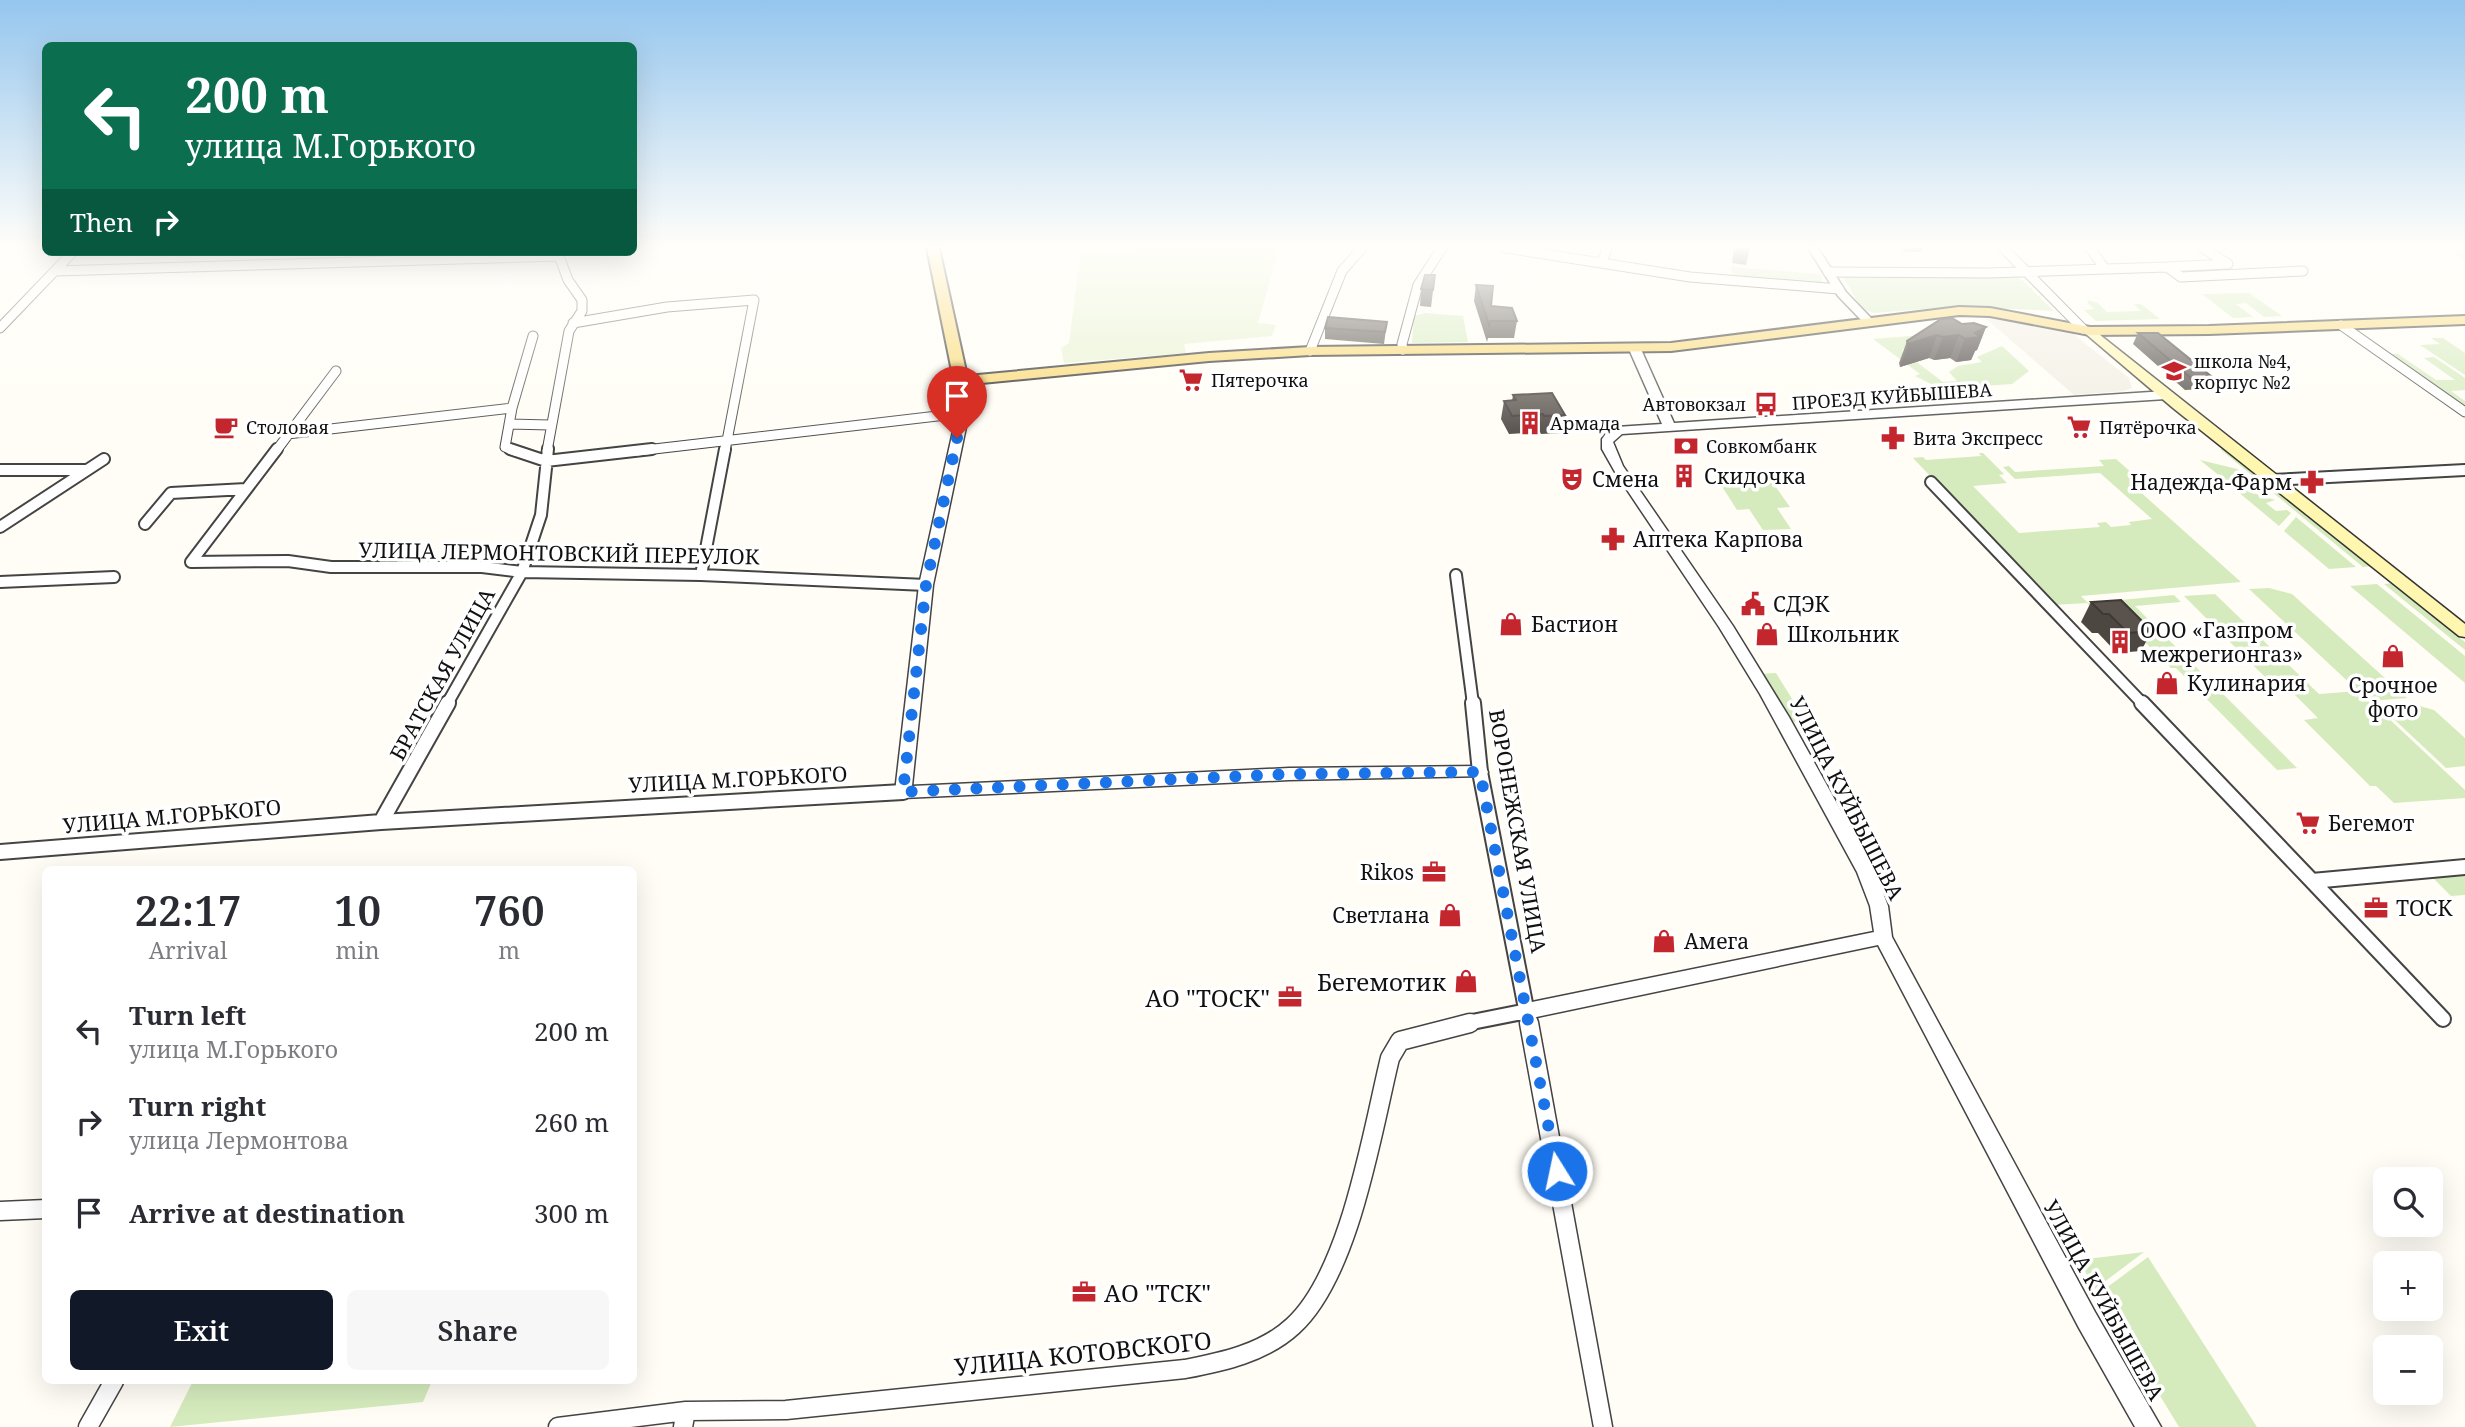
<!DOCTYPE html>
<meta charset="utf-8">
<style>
body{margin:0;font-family:"Noto Serif",serif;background:#f7f7f7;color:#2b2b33;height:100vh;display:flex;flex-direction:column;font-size:26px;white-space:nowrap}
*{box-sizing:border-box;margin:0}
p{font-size:23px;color:#7c7c81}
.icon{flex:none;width:38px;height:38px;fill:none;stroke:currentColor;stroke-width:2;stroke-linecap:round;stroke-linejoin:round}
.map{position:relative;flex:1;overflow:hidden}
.sheet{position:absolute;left:42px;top:866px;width:595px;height:518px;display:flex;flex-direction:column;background:#fff;border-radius:10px;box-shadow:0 7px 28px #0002}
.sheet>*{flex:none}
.guide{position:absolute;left:42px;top:42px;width:595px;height:214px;border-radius:10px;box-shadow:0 7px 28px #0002;background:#0b6e4f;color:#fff;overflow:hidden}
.buttons{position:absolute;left:2373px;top:1167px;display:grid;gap:14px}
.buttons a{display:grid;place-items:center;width:70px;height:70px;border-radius:10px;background:#fff;box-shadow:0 7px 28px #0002;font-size:35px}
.pin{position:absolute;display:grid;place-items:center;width:60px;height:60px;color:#fff;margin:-72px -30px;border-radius:50% 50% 50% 0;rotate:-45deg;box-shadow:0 0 7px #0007}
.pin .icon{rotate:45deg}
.me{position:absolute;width:77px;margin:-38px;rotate:350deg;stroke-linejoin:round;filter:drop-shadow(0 0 5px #0008)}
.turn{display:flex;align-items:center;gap:24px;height:147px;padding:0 28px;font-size:32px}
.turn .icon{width:91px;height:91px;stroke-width:2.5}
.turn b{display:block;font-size:49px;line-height:60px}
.then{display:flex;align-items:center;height:66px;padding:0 28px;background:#0003;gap:14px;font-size:26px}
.eta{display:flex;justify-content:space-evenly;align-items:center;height:119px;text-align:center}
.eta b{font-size:42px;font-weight:600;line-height:49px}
.primary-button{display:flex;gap:14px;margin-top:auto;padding:14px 28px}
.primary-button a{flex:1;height:80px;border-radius:10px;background:#111827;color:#fff;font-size:28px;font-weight:600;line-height:80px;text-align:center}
.primary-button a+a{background:#f7f7f7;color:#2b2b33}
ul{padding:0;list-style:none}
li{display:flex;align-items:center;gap:21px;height:91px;padding:0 28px}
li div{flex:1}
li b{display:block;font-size:26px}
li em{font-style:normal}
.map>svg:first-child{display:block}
.green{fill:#d5ebbd}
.pitch{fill:#e6f2cf}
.plaza{fill:#f1ede2}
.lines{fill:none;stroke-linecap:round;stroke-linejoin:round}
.river{fill:#b9e0f7;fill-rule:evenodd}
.minor-far3-casing{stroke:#444;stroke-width:11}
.minor-far2-casing{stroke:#444;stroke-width:14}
.minor-far1-casing{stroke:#444;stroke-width:18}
.minor-casing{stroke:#444;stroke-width:21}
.tertiary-casing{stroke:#444;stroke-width:3}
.secondary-casing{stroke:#333;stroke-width:3}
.primary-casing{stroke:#222;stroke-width:4}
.minor-far3{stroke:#fff;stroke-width:9}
.minor-far2{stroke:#fff;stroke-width:10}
.minor-far1{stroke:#fff;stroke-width:14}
.minor{stroke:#fff;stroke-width:18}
.tertiary{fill:#fff;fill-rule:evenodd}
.secondary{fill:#fff6b0;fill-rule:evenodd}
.primary{fill:#f9d66b;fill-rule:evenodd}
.wall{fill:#4d4742}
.shaded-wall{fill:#3f3936}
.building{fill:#5a524d;stroke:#3f3936;stroke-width:2}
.route{stroke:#1a73e8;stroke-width:12;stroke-dasharray:0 21.6}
.labels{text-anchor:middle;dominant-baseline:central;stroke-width:7;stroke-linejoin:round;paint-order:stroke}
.far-poi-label{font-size:18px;fill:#111;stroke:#fff;text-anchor:start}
.far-street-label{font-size:18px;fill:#111;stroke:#fff}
.poi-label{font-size:21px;fill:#111;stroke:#fff;text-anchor:start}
.street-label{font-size:21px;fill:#111;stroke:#fff}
.near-poi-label{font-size:24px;fill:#111;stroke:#fff;text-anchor:end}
.near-street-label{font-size:24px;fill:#111;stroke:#fff}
</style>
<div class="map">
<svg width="2465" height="1427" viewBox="0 0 2465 1427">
<rect width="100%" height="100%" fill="#fffdf5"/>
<path class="green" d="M1731,267L1820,274L1823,284L1733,277Z
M1852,274L2019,277L2054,311L1963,306L1874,313L1862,309L1842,275Z
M2249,293L2282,316L2264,317L2246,303L2236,304L2253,317L2233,318L2202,294Z
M2088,300L2098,303L2107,312L2141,311L2134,304H2141L2160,319L2096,321L2084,310L2094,309L2087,302Z
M1425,313L1463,316L1468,342L1412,343L1414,316Z
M1935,334L1910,341L1902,351L1943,382L1957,381L1949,372L1958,366L1982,362L1977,357L2002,346L2029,371L2012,384L1941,389L1915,376L1920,374L1873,339Z
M2431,338H2443L2465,353V375L2420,345L2440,344Z
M2386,354H2398L2436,380H2455L2424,358L2434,357L2465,378V390L2451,391L2465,401V410Z
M2220,449H2228L2372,566L2363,567Z
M1979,453H1983L2004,474L1999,475L2007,483L1973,486L2019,533L2100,527L2097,523L2106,522L2111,527L2131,525L2129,522L2152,519L2100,473L2015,479L2003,467L2009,466L2015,472L2104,466L2099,460L2116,459L2149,488L2137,489L2241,582L2081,596L2088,603L2174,595L2181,602L2135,606L2297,768L2277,770L2176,668H2171L2120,617L2102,618L2087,603L2053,605L1913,458L1923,457L1926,460L1981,456Z
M2200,460L2237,469L2271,497L2227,482Z
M1763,469L1790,507L1777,508L1791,529L1763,530L1749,509L1737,510L1712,471Z
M2231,486L2275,500L2266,503L2276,511L2287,510L2291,513L2279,526Z
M2296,517L2356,567L2329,569L2284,531Z
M2393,583L2465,642V650L2384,584Z
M2377,584L2465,656V683L2350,586Z
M2269,588L2292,594L2407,698L2370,701L2465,790V798L2394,803L2376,786H2370L2304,720L2318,718L2286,686L2275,687L2184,596L2215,594L2319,694L2358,691L2249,589Z
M1776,673L1809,726C1781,724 1771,696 1758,674Z
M2416,705L2434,710L2465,738V766L2446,768L2381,707Z
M2465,872V895L2451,896L2430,875Z
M2144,1252L2095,1289L2079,1260Z
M2148,1257L2257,1427H2179L2098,1294Z
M193,1381H432L423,1402L170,1427Z"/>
<path class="pitch" d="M1135,248H1279L1258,323L1276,325L1272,336L1184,344L1186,353L1064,363L1061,348L1069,343L1081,251L1132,253Z"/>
<path class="plaza" d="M1982,315L2072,333L2129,378L2132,388L2124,391L2074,395Z"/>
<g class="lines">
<path class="river" d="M2443,248H2465V259Z"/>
<g class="minor-far3-casing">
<path id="minor-far3" d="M1506,248L1690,277L1839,289
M2003,248L2083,329
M2090,248L2105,269
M2203,248L2228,264
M1602,263L1607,248
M2167,267L2228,264
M55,271L559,256L568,280L582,300V311L569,331L547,451
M1828,272L1989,273L2167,267L2181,277L2303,271
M573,323L667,307L754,300L725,451
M2341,325L2465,412
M0,328L73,252
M1403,350L1402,344L1418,285L1442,248
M1310,351L1342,271L1362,248
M509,424L550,425
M287,434L512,408
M276,451L336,371
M515,451L505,447L512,408L533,336
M637,451L963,413"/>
</g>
<g class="minor-far2-casing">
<path id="minor-far2" d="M510,449L546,461L652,449
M0,470H87
M2272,480L2465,470
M1931,482L2143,704
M145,524L171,493L246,489
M0,527L104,459
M191,562L288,561L331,567H482L522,572L701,575L926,585
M191,562L277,449
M701,575L725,449
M1456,575L1473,704
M0,582L114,577
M447,704L522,572L541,515L548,449"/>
</g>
<g class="minor-far1-casing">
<path id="minor-far1" d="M1473,703L1480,772L1529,1024
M2142,703L2312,881
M381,822L448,703
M0,852L381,822L903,792
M2443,1019L2312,881L2465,867
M1462,1024L1527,1011"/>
</g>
<g class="minor-casing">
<path id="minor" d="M1529,1023L1603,1427
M0,1211L46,1209
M88,1427L114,1381
M558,1427L686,1411L786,1410L1185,1369C1222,1362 1264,1353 1293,1326C1350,1274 1372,1132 1390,1058L1400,1041L1470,1023
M683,1427L686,1411"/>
</g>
<g class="tertiary-casing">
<path id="tertiary" d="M1808,248H1818L1846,292L1871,318V322H1863L1838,296Z
M1630,345L1640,347L1674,423L2166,391L2172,395L2166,399L1622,434L1613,442L1623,466L1733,626L1789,717L1875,872L1888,906L1892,937L2095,1312L2161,1427H2135L2079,1328L1878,945L1527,1019L1520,1017L1517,1011L1520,1005L1527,1003L1874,932L1870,906L1857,872L1760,694L1719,627L1615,472L1602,449V439L1607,432L1616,427L1662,424L1628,347Z
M961,378L967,381L969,413L933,585L912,786L1289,768L1480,766L1486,768L1488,772L1486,776L1289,780L903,798L897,796L895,792L919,585L957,413L955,381Z"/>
</g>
<g class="secondary-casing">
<path id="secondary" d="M2090,327L2465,624V637L2459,636L2173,408L2086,334L2084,331Z"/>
</g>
<g class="primary-casing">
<path id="primary" d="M927,248H939L967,376L1209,353L1310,347L1671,343L1959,307L1990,308L2090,327L2209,326L2465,316V324L2209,334L2090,335L1990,316L1959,315L1671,351L1310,355L1209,361L961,385L954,381Z"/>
</g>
<use href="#minor-far3" class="minor-far3"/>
<use href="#minor-far2" class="minor-far2"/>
<use href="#minor-far1" class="minor-far1"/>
<use href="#minor" class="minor"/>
<use href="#tertiary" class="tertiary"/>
<use href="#secondary" class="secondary"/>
<use href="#primary" class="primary"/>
</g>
<path class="wall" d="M1734,248H1750L1746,265L1732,263Z
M1901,248H1922L1921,252H1905Z
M1435,275L1431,307L1420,306L1421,289Z
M1476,285L1491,306L1517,321L1514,338H1488L1487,342L1474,301Z
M1387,322L1384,344L1325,339V328Z
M1962,324L1986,327L1977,350L1975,351L1971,360L1956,362L1950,358L1934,360L1929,358L1900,367L1899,363L1907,341Z
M2138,333L2212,377L2206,389L2185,390L2133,344Z
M1513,395L1565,415L1562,433L1541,434L1540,432L1509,434L1501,419L1504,401H1512Z
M2091,602L2152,631L2141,651L2117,653L2098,633H2092L2081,622Z"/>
<path class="shaded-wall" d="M1986,327L1977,350L1975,351L1971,360L1956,362L1965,339Z
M1937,335L1929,358L1900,367L1908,344Z
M1959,335L1950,358L1934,360L1943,337Z"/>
<path class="building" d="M1425,275H1435L1433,290L1421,289Z
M1476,285L1493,286L1491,306L1512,308L1517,321H1490L1489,325Z
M1328,317L1387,322L1385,332L1325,328Z
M1952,318L1962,324L1974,323L1986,327L1975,333L1980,337L1965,339L1959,335L1943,337L1937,335L1908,344L1907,341L1941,319Z
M2138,333H2158L2212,377L2191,378Z
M1552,393L1565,415L1544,416L1543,414L1512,416L1504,401L1516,400L1513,395Z
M2121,600L2152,631L2128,633L2109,614H2103L2091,602Z"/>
<linearGradient id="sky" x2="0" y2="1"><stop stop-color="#95c6ee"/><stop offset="0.55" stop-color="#fffefa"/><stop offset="1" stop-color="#fffefa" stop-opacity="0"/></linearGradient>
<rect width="2465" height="448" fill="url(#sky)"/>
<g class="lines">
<path class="route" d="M957,438L926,585L903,792L1289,774L1480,772L1557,1171"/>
</g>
<defs>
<g id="school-bare" transform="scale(1.89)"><path d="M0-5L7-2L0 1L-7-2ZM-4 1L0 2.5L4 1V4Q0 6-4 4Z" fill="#c4262e" stroke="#fff" stroke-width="2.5" paint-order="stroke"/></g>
<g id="supermarket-bare" transform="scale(1.89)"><path d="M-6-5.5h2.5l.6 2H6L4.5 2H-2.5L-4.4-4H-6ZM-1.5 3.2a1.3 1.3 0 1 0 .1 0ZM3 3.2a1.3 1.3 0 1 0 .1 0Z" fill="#c4262e" stroke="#fff" stroke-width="2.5" paint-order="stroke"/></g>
<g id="bus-bare" transform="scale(1.89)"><path d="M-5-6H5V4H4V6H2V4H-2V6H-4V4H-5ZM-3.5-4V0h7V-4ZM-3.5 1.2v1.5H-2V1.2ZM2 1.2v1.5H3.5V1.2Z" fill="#c4262e" stroke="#fff" stroke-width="2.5" paint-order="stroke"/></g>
<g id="building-bare" transform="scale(1.89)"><path d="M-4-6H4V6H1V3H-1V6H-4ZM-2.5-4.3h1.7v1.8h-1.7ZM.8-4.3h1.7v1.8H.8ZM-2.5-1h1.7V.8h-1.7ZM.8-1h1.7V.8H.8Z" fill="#c4262e" stroke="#fff" stroke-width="2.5" paint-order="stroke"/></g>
<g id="cafe-bare" transform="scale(1.89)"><path d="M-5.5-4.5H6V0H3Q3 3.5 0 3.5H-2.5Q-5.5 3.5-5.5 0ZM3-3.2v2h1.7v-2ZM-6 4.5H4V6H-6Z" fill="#c4262e" stroke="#fff" stroke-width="2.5" paint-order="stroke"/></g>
<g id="pharmacy-bare" transform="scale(1.89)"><path d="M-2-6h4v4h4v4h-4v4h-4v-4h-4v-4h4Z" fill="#c4262e" stroke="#fff" stroke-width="2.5" paint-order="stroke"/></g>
<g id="bank-bare" transform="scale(1.89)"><path d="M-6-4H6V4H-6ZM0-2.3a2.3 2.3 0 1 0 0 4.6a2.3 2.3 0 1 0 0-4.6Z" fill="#c4262e" stroke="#fff" stroke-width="2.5" paint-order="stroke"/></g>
<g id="theatre-bare" transform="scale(1.89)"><path d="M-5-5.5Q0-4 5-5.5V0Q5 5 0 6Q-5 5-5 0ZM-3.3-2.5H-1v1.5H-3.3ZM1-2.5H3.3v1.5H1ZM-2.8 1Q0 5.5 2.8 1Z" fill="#c4262e" stroke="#fff" stroke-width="2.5" paint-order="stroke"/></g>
<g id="civic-bare" transform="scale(1.89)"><path d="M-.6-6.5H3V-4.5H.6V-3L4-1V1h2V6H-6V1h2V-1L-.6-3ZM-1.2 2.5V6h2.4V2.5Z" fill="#c4262e" stroke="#fff" stroke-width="2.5" paint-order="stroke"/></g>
<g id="shop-bare" transform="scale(1.89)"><path d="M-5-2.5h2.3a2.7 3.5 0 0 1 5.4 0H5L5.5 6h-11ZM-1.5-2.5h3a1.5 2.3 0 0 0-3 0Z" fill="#c4262e" stroke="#fff" stroke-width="2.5" paint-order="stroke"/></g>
<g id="office-bare" transform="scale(1.89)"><path d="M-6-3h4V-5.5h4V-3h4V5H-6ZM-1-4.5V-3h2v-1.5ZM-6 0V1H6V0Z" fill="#c4262e" stroke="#fff" stroke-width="2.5" paint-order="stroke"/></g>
</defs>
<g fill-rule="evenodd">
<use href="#school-bare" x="2174" y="371"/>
<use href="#supermarket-bare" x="1191" y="380"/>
<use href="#bus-bare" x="1766" y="404"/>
<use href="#building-bare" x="1530" y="423"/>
<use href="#cafe-bare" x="226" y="427"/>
<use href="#supermarket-bare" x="2079" y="427"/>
<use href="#pharmacy-bare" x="1893" y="438"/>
<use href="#bank-bare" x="1686" y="446"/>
<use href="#building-bare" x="1684" y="476"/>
<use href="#theatre-bare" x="1572" y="479"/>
<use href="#pharmacy-bare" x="2312" y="482"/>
<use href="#pharmacy-bare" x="1613" y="539"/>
<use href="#civic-bare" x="1753" y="604"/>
<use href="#shop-bare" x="1511" y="624"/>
<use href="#shop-bare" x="1767" y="634"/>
<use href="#building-bare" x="2120" y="642"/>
<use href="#shop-bare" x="2393" y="656"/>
<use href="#shop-bare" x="2167" y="683"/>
<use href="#supermarket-bare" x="2308" y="823"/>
<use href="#office-bare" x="1434" y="872"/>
<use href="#office-bare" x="2376" y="908"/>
<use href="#shop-bare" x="1450" y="915"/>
<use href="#shop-bare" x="1664" y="941"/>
<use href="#shop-bare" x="1466" y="981"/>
<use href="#office-bare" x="1290" y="997"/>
<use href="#office-bare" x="1084" y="1292"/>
</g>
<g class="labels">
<g class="far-poi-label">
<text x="2194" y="361">школа №4,<tspan x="2194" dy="21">корпус №2</tspan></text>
<text x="1211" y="380">Пятерочка</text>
<text x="1746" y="404" text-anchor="end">Автовокзал</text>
<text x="1550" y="423">Армада</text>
<text x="246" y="427">Столовая</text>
<text x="2099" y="427">Пятёрочка</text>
<text x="1913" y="438">Вита Экспресс</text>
<text x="1706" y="446">Совкомбанк</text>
</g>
<g class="far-street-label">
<text transform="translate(1892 396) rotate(-4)">ПРОЕЗД КУЙБЫШЕВА</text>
</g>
<g class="poi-label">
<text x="1704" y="476">Скидочка</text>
<text x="1592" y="479">Смена</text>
<text x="2292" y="482" text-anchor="end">Надежда-Фарм</text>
<text x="1633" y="539">Аптека Карпова</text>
<text x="1773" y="604">СДЭК</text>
<text x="1531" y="624">Бастион</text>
<text x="2140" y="630">ООО «Газпром<tspan x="2140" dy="24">межрегионгаз»</tspan></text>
<text x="1787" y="634">Школьник</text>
<text x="2187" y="683">Кулинария</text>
<text x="2393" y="685" text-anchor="middle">Срочное<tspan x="2393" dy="24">фото</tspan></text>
<text x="2328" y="823">Бегемот</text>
<text x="1414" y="872" text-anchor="end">Rikos</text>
<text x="2396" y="908">ТОСК</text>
<text x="1430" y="915" text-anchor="end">Светлана</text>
<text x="1684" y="941">Амега</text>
</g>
<g class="street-label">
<text transform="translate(559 553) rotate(1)">УЛИЦА ЛЕРМОНТОВСКИЙ ПЕРЕУЛОК</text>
<text transform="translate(442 674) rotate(-61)">БРАТСКАЯ УЛИЦА</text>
<text transform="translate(738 779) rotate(-3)">УЛИЦА М.ГОРЬКОГО</text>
<text transform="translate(1847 798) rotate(63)">УЛИЦА КУЙБЫШЕВА</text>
<text transform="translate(172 816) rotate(-5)">УЛИЦА М.ГОРЬКОГО</text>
<text transform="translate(1518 831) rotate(80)">ВОРОНЕЖСКАЯ УЛИЦА</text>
<text transform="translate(2104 1300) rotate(61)">УЛИЦА КУЙБЫШЕВА</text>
</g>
<g class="near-poi-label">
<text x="1446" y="981">Бегемотик</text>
<text x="1270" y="997">АО "ТОСК"</text>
<text x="1104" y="1292" text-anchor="start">АО "ТСК"</text>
</g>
<g class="near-street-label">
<text transform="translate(1083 1353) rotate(-6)">УЛИЦА КОТОВСКОГО</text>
</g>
</g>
</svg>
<div class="buttons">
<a><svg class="icon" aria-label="search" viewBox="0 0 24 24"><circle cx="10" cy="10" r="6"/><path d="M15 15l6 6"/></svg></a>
<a>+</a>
<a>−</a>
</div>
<div class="pin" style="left:957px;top:438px;background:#d93025"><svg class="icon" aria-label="arrive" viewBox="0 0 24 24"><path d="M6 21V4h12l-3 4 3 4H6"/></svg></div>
<svg class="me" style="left:1557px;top:1171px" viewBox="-20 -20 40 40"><circle r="17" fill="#1a73e8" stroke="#fff" stroke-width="3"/><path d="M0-11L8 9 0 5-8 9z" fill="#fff"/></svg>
<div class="guide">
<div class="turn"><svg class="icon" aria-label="left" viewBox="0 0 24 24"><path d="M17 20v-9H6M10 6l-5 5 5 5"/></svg><div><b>200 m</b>улица М.Горького</div></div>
<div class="then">Then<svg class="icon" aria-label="right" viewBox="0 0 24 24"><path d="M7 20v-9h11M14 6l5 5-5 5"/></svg></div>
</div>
<section class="sheet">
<div class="eta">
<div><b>22:17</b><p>Arrival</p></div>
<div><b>10</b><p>min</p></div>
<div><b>760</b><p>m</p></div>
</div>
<ul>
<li><svg class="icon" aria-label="left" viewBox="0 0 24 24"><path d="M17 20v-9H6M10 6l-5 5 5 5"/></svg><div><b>Turn left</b><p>улица М.Горького</p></div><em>200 m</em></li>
<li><svg class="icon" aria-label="right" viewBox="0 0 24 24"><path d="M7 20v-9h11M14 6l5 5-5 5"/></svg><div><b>Turn right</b><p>улица Лермонтова</p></div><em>260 m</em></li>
<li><svg class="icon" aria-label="arrive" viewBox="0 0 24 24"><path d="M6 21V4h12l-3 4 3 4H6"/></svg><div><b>Arrive at destination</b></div><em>300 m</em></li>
</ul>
<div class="primary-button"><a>Exit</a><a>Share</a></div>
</section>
</div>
